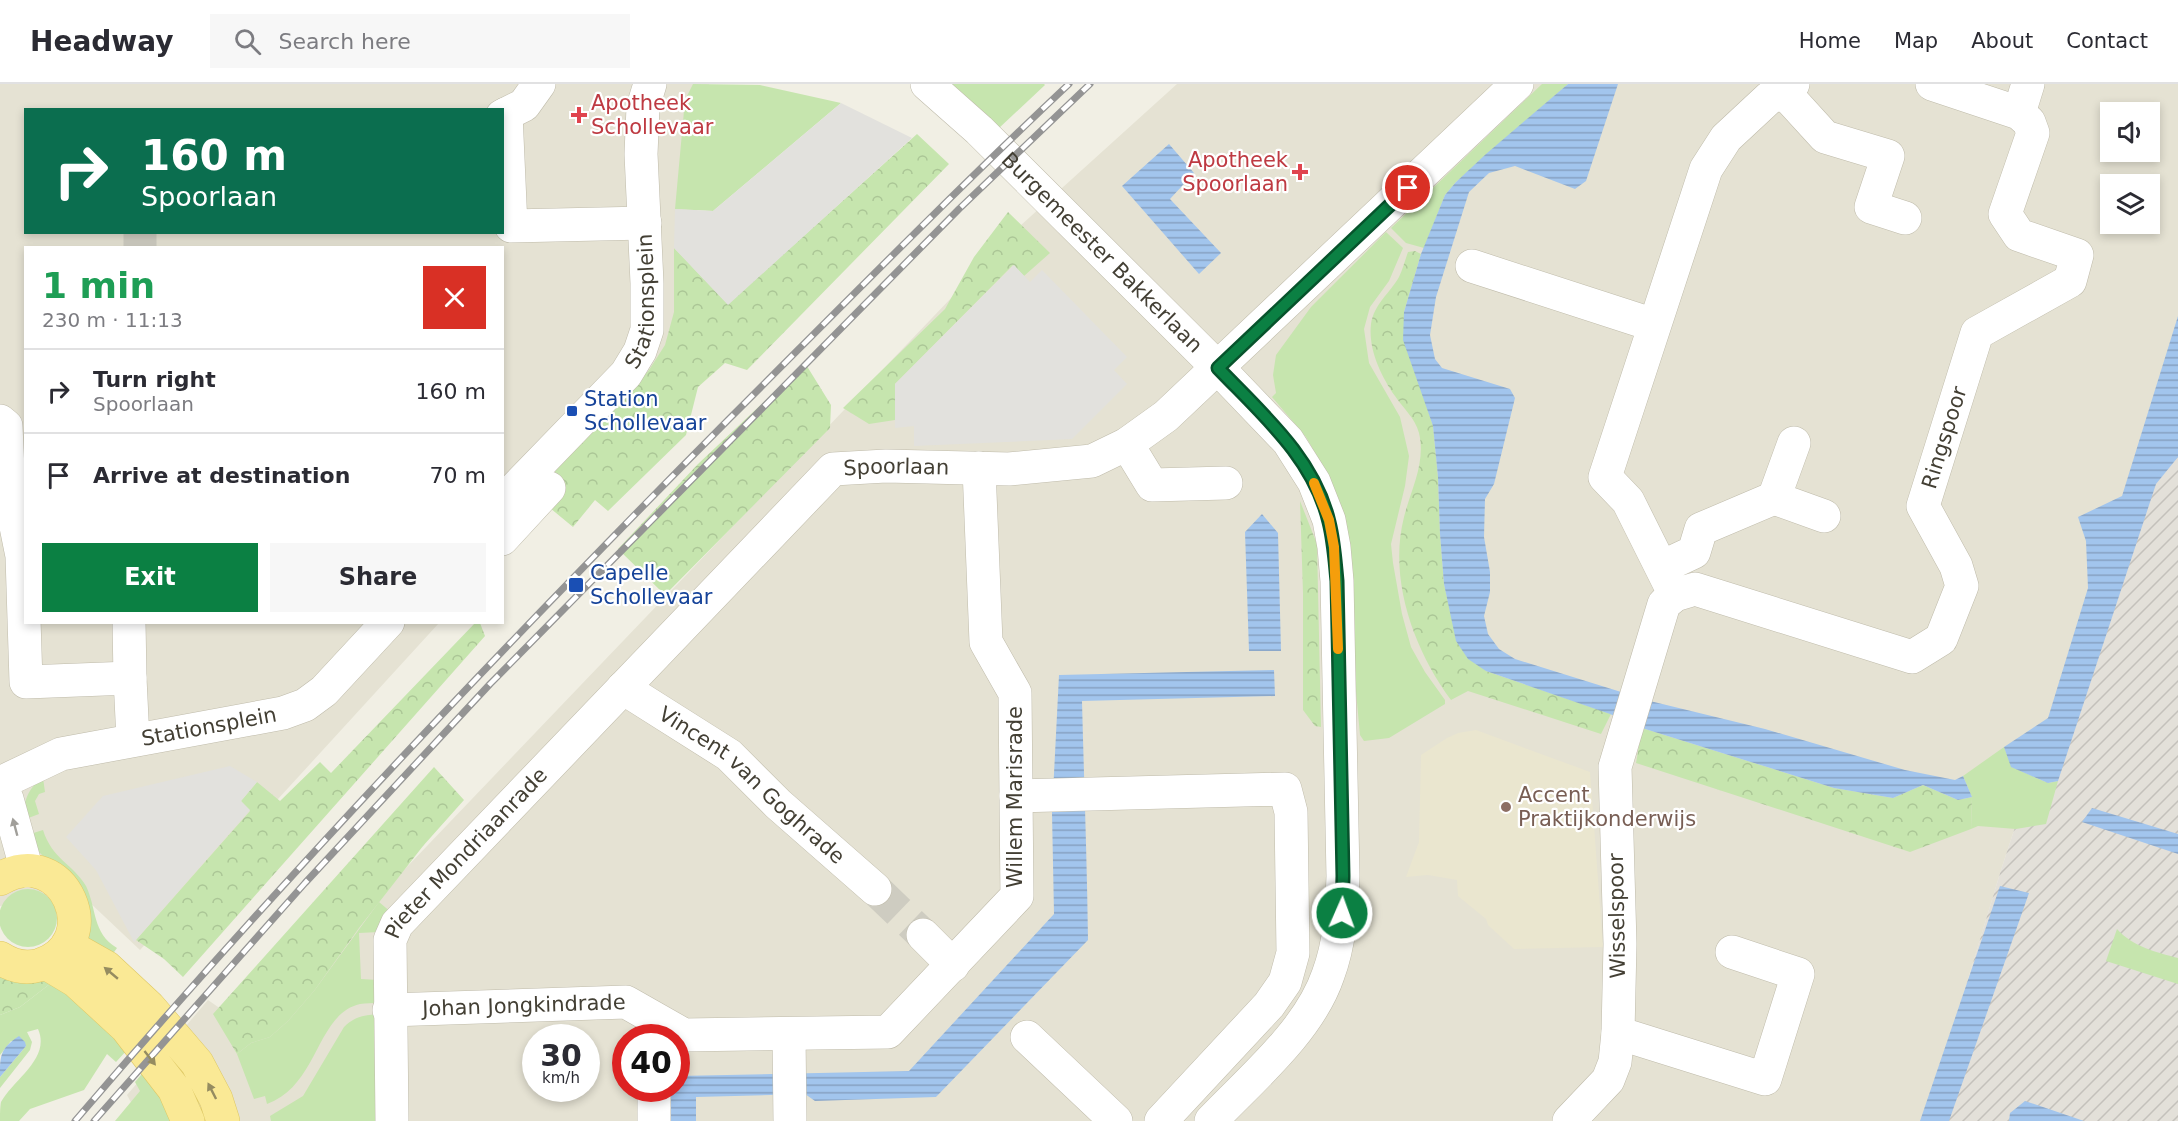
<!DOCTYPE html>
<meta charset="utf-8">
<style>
body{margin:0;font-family:"DejaVu Sans",sans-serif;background:#f7f7f7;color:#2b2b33;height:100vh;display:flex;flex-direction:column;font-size:22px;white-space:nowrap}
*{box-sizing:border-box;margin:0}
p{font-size:20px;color:#7c7c81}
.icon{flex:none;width:33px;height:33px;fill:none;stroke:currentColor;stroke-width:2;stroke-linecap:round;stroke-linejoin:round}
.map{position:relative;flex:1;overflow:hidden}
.side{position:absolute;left:24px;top:162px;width:480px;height:378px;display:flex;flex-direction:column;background:#fff;border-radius:0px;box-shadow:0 3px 9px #0003}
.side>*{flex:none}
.guide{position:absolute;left:24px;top:24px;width:480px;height:126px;border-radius:0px;box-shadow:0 3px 9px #0003;background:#0b6e4f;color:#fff;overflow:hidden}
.tools{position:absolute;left:2100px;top:18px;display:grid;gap:12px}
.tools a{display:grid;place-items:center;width:60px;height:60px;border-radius:0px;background:#fff;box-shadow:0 3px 9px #0003;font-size:30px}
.speed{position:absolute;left:522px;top:940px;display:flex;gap:12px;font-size:30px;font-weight:700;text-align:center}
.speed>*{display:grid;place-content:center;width:78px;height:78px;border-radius:50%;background:#fff;box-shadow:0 3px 9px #0003;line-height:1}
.speed small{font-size:15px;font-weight:400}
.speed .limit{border:9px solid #d22;background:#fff;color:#111}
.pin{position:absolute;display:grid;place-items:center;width:51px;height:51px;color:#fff;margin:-26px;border:3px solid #fff;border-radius:50%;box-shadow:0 2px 6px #0007}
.me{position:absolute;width:66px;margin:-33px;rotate:2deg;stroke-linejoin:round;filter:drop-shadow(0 0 4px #0008)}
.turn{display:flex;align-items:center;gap:21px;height:126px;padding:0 18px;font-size:27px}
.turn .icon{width:78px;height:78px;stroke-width:2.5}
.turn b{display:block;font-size:42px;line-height:51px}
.round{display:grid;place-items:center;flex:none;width:63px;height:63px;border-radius:0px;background:#f7f7f7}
.head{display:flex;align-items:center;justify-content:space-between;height:102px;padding:0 18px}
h1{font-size:36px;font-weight:700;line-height:45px;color:#1e9e55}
.button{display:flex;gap:12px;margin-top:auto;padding:12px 18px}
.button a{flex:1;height:69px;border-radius:0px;background:#0b8043;color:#fff;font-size:24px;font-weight:700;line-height:69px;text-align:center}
.button a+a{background:#f7f7f7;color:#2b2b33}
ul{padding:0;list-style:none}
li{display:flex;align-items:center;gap:18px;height:84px;padding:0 18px;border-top:2px solid #e1e1e2}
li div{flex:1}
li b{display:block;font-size:22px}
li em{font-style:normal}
header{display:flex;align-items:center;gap:36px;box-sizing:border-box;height:84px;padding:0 30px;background:#fff;border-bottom:2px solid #e1e1e2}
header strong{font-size:28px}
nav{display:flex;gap:33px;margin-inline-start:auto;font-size:21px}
.search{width:420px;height:54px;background:#f7f7f7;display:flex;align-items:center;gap:15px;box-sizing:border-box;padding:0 21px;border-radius:0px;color:#7c7c81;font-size:22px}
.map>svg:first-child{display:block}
.residential{fill:#e5e2d3;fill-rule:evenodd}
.industrial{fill:url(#industrial-furrows)}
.education{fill:#eae6cf}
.grass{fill:#c6e5ae}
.forest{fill:url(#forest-crowns)}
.parking{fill:#e2e1dd}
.water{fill:url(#water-rules)}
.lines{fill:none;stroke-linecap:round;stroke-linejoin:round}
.minor-tunnel{stroke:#ceccc1;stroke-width:33;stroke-dasharray:33 16;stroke-linecap:butt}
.minor-casing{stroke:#bfbbaa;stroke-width:34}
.major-casing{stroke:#dec865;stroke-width:34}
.minor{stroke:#fff;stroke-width:33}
.major{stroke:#fae995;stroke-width:33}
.rail-casing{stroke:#949494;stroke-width:7}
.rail{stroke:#fff;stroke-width:4.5;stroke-dasharray:14;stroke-linecap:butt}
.oneway{fill:#a19f9a}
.oneway2{fill:#958c60}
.route-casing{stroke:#07532c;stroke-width:15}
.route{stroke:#0b8043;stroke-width:10}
.slow{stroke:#f59e0b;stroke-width:10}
.health-dot{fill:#e0444e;stroke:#fff;stroke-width:2}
.transit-dot{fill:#1a4fb4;stroke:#fff;stroke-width:2}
.education-dot{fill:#8d6e63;stroke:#fff;stroke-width:2}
.labels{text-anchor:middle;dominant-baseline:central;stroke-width:4.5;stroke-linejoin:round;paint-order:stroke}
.health-label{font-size:21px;fill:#be3a42;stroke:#fff;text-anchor:start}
.street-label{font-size:21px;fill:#433f34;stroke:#fff}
.transit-label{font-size:21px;fill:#164399;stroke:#fff;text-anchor:start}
.education-label{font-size:21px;fill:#785e54;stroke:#fff;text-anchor:start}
</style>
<header>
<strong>Headway</strong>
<div class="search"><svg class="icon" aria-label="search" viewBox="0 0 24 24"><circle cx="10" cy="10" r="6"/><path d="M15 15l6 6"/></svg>Search here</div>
<nav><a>Home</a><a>Map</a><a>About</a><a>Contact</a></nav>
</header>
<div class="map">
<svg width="2178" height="1037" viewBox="0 0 2178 1037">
<defs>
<pattern id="industrial-furrows" width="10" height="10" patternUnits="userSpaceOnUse" patternTransform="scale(1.5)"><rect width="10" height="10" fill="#e3e0d9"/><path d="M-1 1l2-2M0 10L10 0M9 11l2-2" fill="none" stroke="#c4c1bb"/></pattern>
<pattern id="forest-crowns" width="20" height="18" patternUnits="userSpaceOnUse" patternTransform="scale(1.5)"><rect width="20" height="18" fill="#c6e5ae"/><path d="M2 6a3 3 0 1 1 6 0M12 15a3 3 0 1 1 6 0" fill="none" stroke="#abc696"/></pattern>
<pattern id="water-rules" width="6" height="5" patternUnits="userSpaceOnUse" patternTransform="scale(1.5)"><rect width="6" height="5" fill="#a2c5ed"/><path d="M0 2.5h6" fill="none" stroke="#86a1c1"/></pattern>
</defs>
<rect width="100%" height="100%" fill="#f1efe4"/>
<path class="residential" d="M0,0H709L683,271L503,468L502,164H26V538L439,539L140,866L86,815L0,822ZM26,26H502V148H26Z
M1177,0H2178V245L2001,786L1925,1037H141L127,1011L208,916L251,946L1020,142ZM2110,28H2150V68H2110ZM2110,100H2150V140H2110ZM536,954H586V1005H536ZM626,954H676V1005H626Z"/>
<path class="industrial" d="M2178,245V1037H1925L2001,786Z"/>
<path class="education" d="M1476,646L1590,688L1603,863L1514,865L1488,841L1486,835L1458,812L1457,796L1428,791L1406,793L1419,758L1421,671L1447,654L1458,649Z"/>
<path class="grass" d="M693,0L760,1L841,19L713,127L675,125L685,16Z
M951,0H1044L1045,1L998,45Z
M1542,0H1568L1456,98L1445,111L1424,164L1406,159L1391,144Z
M1386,148L1403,164L1389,197L1370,223L1364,245L1369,279L1400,333L1409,372L1405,402L1391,460L1393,479L1402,530L1411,563L1425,588L1445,616V620L1389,654L1364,657L1360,651L1352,564L1329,393L1306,353L1272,313L1276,309L1273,291L1276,271L1311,223Z
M2004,663L2012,683L2048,699L2058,697L2046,740L2016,745L1978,742L1971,745L1972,713L1963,692Z
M43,694L45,708L39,710L35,717L39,730L23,736C23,719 28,703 43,694Z
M43,746C52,775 73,780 86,802C97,825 92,849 117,864L109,875L91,862L49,778L31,760L27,751Z
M-1 834a29 29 0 1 1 58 0a29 29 0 1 1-58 0Z
M379,818L392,829L379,848L359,849L361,895L378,896L379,919C373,919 366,919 360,920C316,930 319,1001 267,1020L265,1012L254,1015L237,970L251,959L270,953L288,937L314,907Z
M2117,845C2133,863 2156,868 2178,874V900L2106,877Z
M55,896L128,965L116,978L107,970L84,1006L30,1025L19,1037H0C0,1031 0,1023 1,1018C14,995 51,974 38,945L27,948L32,958L30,966L0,1004V993L26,962L11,957L0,971V931L20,923Z
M379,930L382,1037H271L270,1032L303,1012L344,943C355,932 365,931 379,930Z
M146,985L179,1037H115L140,1007L135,998Z"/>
<path class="forest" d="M917,50L949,80L747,286L725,279L698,303L686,351L608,427L595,416L573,443L550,424L542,398L627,311L649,286L665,261L674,228V164L728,220Z
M1008,128L1050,169L1024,192L1013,181L895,300V336L869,340L843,324L945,225L974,173Z
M1415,167L1421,170L1404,228L1423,310L1433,342L1438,393L1440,450L1444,500L1450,527L1486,587L1611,630L1601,650L1468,607L1451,616C1414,566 1388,495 1404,433C1411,405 1426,379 1419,349C1415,334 1403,324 1395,312C1381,292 1368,265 1371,240C1374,220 1390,209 1399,193C1403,185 1405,176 1408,168Z
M805,279L831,321L830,344L665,511L618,465L698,380Z
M1300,417L1317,460L1321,643L1315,642L1303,626V509Z
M475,539H480L485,552L183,893L164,875L136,856L250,727L241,717L257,698L280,717L320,678L331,689Z
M1642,644L1834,704L1893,714L1923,701L1958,716L1972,713L1971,745L1910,768L1636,679Z
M434,683L464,716L423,762L359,844L314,907L288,937L270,953L251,959L237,970L213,930Z
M0,889L55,896L20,923L0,931Z"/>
<path class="parking" d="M841,19L912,54L728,221L674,164L675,125L713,127Z
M1014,181L1030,198L1042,186L1127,273L1114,286L1127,300L1072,355L914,362V342L895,344V300Z
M230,682L257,698L241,717L250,726L134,858L96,786L66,753L103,712Z"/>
<path class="water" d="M1568,0H1618L1586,97L1575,105L1515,82L1489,89L1469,108L1436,213L1430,251L1435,275L1442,284L1510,305L1515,314L1494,400L1485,415L1484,453L1490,488V508L1484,532L1488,550L1499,565L1515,575L1650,617L1765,645L1905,686L1955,696L1963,692L1972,713L1958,716L1923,701L1893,714L1834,704L1642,644L1610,630L1486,587L1468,575L1456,557L1444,500L1440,450L1438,393L1433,342L1403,256L1404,228L1421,170L1445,111L1456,98L1486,70Z
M1169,60L1194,89L1170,115L1221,169L1199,190L1122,102Z
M2178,232V373L2156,400L2058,697L2048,699L2011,683L2004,663L2048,634L2088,504L2086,457L2078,433L2122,412Z
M1262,430L1278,449L1281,567H1249L1245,448Z
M1274,586L1275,612L1082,617C1084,697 1087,776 1088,856L936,1013L815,1017L805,1010L696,1013V1037H670L669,1005H676L677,992L909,987L1054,830L1052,729L1059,591Z
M2092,724L2178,750V770L2082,738Z
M2000,802L2029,809L1949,1037H1920Z
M19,952L25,958L26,962L0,993C0,971 0,965 19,952Z
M2025,1017L2084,1037H2009L2010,1029Z"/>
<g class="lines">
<path class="minor-tunnel" d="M140,148V164
M875,805L923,851"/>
<g class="minor-casing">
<g id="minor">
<path id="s1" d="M927,0L979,46L1218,284L1288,357L1314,398L1329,436L1334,463L1337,497L1343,792C1342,825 1340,859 1328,891C1309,947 1251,995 1211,1037"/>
<path d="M1784,8L1825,53L1888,72L1871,123L1905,134"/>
<path d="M2019,29L2028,0"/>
<path d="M506,30L511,142L645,139"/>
<path d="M502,32L524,21L539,0"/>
<path d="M1472,182L1654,241"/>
<path d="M0,337L6,342L9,408L22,472L26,598L130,594L133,656"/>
<path d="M1127,360L1152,401L1226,399"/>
<path d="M1774,414L1824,432"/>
<path id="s2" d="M502,418L626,290L640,267L647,246V199L641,70L643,23L650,0"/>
<path d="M502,455L549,404"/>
<path d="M1662,483L1694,468L1701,445L1774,414L1794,359"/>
<path d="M1675,511L1628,417L1605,393L1706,85L1726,54L1769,14L1784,8L1793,0"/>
<path d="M129,538L130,594"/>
<path id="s3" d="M623,604L729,671L778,720L875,805"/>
<path id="s4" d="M0,699L61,670L283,629L305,621L324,607L388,538"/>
<path d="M0,699L7,715L27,787"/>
<path d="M1016,712L1285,705L1291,728L1293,869L1285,898L1269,921L1161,1037"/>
<path d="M923,851L953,881"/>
<path id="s5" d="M389,926L626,918L684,951L888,948L1017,812L1015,609L986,558L979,384"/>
<path d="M1618,949L1765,995L1798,890L1732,868"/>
<path d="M789,951L790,1037"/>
<path d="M1027,953L1116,1037"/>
<path id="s6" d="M392,1037L390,856L397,840L833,385L886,382L1009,385L1092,377L1127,360L1166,332L1517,0"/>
<path d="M654,1037V1005"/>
<path id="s7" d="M1569,1037L1608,996L1615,978L1618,949L1620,860L1615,683L1664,520L1675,511L1695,505L1912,573L1941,555L1962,502L1956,482L1923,422L1977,249L2070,197L2077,171L2019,151L2005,130L2033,49L2029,38L2019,29L1932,0"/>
</g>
</g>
<g class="major-casing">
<path id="major" d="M0,795C64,757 108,859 40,881C26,885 12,882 0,874
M67,861L106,883L149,923L197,979L216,1015L223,1037
M46,879L76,897L126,943L174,1005L188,1037"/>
</g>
<use href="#minor" class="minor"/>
<use href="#major" class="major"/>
<g class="rail-casing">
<path id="rail" d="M75,1037C283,794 504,562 729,335C842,222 953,109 1069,0
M94,1037L305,799L490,600L959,125L1090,0"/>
</g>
<use href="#rail" class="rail"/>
</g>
<defs><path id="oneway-solid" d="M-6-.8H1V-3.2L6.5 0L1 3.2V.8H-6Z" transform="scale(1.5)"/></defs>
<use class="oneway" href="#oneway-solid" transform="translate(15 743) rotate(-105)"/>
<g class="oneway2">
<use href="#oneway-solid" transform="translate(111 889) rotate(-140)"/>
<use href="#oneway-solid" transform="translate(150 974) rotate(52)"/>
<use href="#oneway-solid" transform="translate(212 1007) rotate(-117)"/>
</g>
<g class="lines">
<g class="route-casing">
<path id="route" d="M1342,829L1343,792L1337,497C1335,477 1334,458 1329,438C1314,374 1262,330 1218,284L1408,104"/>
</g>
<use href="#route" class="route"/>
<path class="slow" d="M1314,399L1329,436L1334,463L1338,565"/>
</g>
<g class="health-dot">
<path d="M576 22h6v6h6v6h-6v6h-6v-6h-6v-6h6z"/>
<path d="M1297 79h6v6h6v6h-6v6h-6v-6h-6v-6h6z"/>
</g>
<g class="transit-dot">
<rect x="566" y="321" width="12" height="12" rx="3"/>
<rect x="568" y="493" width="16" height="16" rx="3"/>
</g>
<circle class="education-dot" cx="1506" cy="723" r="6"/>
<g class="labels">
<g class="health-label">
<text x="591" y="19">Apotheek<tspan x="591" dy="24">Schollevaar</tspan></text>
<text x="1288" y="76" text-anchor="end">Apotheek<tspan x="1288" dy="24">Spoorlaan</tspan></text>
</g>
<g class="street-label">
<text stroke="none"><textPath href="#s1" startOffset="243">Burgemeester Bakkerlaan</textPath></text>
<text stroke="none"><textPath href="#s2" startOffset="255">Stationsplein</textPath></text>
<text stroke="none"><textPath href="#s7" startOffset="1056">Ringspoor</textPath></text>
<text stroke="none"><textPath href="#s6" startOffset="892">Spoorlaan</textPath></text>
<text stroke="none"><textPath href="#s4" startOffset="218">Stationsplein</textPath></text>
<text stroke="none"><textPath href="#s3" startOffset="162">Vincent van Goghrade</textPath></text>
<text transform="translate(1015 713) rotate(-90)">Willem Marisrade</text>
<text stroke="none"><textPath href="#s6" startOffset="297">Pieter Mondriaanrade</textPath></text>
<text transform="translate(1617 832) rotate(-91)">Wisselspoor</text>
<text stroke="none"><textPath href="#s5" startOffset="135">Johan Jongkindrade</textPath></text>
</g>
<g class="transit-label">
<text x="584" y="315">Station<tspan x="584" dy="24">Schollevaar</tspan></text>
<text x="590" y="489">Capelle<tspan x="590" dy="24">Schollevaar</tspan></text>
</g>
<g class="education-label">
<text x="1518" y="711">Accent<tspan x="1518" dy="24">Praktijkonderwijs</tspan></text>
</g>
</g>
</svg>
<div class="tools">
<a><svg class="icon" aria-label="sound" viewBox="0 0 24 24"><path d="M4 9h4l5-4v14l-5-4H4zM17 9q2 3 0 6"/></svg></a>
<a><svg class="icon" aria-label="layers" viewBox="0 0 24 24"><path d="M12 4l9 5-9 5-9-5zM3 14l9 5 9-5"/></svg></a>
</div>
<div class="speed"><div>30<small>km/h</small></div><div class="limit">40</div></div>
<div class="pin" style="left:1408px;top:104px;background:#d93025"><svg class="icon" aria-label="arrive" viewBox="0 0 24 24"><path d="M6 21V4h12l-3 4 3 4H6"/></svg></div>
<svg class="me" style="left:1342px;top:829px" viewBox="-20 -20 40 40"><circle r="17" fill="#0b8043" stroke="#fff" stroke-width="3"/><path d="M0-11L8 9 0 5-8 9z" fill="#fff"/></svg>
<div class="guide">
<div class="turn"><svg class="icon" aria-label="right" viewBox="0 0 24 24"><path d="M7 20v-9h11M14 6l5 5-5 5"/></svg><div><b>160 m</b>Spoorlaan</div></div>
</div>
<section class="side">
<div class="head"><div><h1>1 min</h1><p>230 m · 11:13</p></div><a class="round" style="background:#d93025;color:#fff"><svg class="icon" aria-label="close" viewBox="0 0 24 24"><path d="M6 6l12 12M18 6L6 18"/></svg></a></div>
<ul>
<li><svg class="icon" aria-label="right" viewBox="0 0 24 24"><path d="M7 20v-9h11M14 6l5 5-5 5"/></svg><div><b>Turn right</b><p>Spoorlaan</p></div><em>160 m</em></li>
<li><svg class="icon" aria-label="arrive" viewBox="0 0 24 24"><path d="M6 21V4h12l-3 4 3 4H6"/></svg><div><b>Arrive at destination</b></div><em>70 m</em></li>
</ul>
<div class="button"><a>Exit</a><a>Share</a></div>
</section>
</div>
